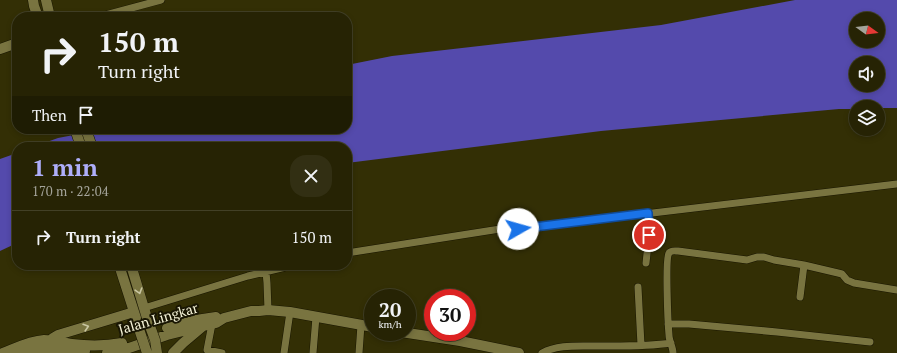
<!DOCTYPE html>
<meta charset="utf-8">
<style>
body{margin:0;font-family:"PT Serif",serif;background:#322f13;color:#f1f3f6;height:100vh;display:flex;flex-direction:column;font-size:15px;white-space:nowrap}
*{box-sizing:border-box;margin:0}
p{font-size:13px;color:#a4a49a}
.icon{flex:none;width:22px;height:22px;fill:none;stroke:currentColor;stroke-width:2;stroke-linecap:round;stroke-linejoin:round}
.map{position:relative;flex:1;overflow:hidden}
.panel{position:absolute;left:12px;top:142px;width:340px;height:128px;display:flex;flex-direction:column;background:#262304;border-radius:16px;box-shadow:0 2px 6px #0003,0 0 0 1px #424026}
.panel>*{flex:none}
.guide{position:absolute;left:12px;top:12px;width:340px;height:122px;border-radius:16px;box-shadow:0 2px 6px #0003,0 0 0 1px #424026;background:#262304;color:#f1f3f6;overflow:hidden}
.needle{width:26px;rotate:105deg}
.buttons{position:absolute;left:849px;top:12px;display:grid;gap:8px}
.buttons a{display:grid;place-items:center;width:36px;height:36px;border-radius:50%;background:#262304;box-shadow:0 2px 6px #0003,0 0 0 1px #424026;font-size:20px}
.speed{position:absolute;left:364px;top:289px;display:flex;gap:8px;font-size:20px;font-weight:700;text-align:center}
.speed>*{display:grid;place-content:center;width:52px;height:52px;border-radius:50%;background:#262304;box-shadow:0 2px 6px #0003,0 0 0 1px #424026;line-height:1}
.speed small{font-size:10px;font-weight:400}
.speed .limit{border:6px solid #d22;background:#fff;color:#111}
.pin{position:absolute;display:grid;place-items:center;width:34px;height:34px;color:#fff;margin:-17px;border:2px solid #fff;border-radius:50%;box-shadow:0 1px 4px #0007}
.me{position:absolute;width:44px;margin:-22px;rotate:83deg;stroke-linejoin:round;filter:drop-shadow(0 0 3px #0008)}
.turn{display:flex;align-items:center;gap:14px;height:84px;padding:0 20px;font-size:18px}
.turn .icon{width:52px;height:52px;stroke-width:2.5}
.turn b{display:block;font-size:28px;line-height:34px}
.then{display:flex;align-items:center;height:38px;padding:0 20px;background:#0003;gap:8px;font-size:15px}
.round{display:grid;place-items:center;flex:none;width:42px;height:42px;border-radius:16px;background:#322f13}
.head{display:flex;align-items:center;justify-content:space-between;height:68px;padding:0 20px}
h1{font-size:24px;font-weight:700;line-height:30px;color:#aeaefa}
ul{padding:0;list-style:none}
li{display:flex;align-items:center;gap:12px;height:52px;padding:0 20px;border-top:1px solid #424026}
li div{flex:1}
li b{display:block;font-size:15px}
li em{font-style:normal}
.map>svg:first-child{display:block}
.water{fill:#544aac;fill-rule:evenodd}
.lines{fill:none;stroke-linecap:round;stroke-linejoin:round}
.street-casing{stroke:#191600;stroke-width:8}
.secondary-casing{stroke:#191600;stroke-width:11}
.street{stroke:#797440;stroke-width:7}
.secondary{stroke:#797440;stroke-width:10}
.secondary-bridge-casing{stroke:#191600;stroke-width:11;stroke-linecap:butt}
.secondary-bridge{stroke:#797440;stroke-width:10}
.oneway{stroke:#c9c6a2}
.route-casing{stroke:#114b97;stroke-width:10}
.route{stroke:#1a73e8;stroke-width:7}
.labels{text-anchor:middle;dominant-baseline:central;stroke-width:4;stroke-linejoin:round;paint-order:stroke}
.street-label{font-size:14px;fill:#f4f2d7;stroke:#191603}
</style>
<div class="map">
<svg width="897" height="353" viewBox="0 0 897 353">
<rect width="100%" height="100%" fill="#332f05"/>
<path class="water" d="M795,0H897V108H878V107H856V109H839L601,131L347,163V147H33L58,138L84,133L100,129H347V65L392,56L661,25ZM856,19H878V41H856ZM856,63H878V85H856Z
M17,153V243L0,251V159Z"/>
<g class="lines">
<g class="street-casing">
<path id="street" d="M98,17L161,0
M347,253L500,229H518L897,184
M646,263L649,235L648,213
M266,272L267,283L268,310
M638,287L641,345
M800,297L804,265
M144,308L248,276L294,265
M212,324L207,350L222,353
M668,324H689L777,332L870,342
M284,353L290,312
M313,353L316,317
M359,353L361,325
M542,353C557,345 574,346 591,346C617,346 645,347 671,343
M673,353C673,347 669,341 669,335C668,324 665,258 669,253C671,250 675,251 678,251L747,260L757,257H764L774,260L804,265L838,273L842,274L847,280L854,283L897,290"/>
</g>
<g class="secondary-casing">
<path id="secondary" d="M33,0L34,6L38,17
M46,0L50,17
M0,49L17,43
M75,129L81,147
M86,129L92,147
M119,265L136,318
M131,265L147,318
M167,328L196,320L216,317
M401,332L460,341L519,353
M50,341L53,338L58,335L134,312
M3,353C16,348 29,341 44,340C54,340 63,343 72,344C88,346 106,346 122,343
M20,353L31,349L44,348L68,351H85
M107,353L129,348L167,335L216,323L224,318L251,311H259L268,310L290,312L373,327
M173,353L183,343L202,327"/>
</g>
<use href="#street" class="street"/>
<use href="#secondary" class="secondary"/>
<g class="secondary-bridge-casing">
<path id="secondary-bridge" d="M147,318L155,340L157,353
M136,320L147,353"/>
</g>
<use href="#secondary-bridge" class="secondary-bridge"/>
</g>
<defs><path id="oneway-chevron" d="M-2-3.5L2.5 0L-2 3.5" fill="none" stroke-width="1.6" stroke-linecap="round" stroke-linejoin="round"/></defs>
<g class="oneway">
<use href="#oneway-chevron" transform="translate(139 291) rotate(73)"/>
<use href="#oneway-chevron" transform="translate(86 327) rotate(-17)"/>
</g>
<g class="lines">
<g class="route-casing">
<path id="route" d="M518,229L648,213L649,235"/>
</g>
<use href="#route" class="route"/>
</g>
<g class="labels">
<g class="street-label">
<text transform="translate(158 318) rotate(-16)">Jalan Lingkar</text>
</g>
</g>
</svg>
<div class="buttons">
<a><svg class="needle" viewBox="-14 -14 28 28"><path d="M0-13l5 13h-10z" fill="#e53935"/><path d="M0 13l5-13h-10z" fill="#a4a49a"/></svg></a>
<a><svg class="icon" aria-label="sound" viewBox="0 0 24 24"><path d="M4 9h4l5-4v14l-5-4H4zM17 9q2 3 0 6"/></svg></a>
<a><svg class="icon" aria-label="layers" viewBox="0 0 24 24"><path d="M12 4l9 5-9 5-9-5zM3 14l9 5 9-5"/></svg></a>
</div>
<div class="speed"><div>20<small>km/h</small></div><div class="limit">30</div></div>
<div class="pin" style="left:649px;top:235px;background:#d93025"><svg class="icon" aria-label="arrive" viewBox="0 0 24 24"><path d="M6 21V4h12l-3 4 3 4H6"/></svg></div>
<svg class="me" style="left:518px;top:229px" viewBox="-20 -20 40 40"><circle r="19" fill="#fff"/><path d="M0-13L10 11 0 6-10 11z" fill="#1a73e8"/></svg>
<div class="guide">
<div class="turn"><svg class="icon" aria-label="right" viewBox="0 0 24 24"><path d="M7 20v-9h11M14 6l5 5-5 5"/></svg><div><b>150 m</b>Turn right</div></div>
<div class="then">Then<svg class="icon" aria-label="arrive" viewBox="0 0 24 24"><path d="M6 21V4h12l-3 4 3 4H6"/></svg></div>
</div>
<section class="panel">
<div class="head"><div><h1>1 min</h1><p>170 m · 22:04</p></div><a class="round"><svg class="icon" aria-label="close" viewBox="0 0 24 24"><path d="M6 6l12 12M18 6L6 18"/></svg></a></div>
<ul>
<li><svg class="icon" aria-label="right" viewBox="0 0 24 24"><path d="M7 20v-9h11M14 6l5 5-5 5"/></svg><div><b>Turn right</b></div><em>150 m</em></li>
</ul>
</section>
</div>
